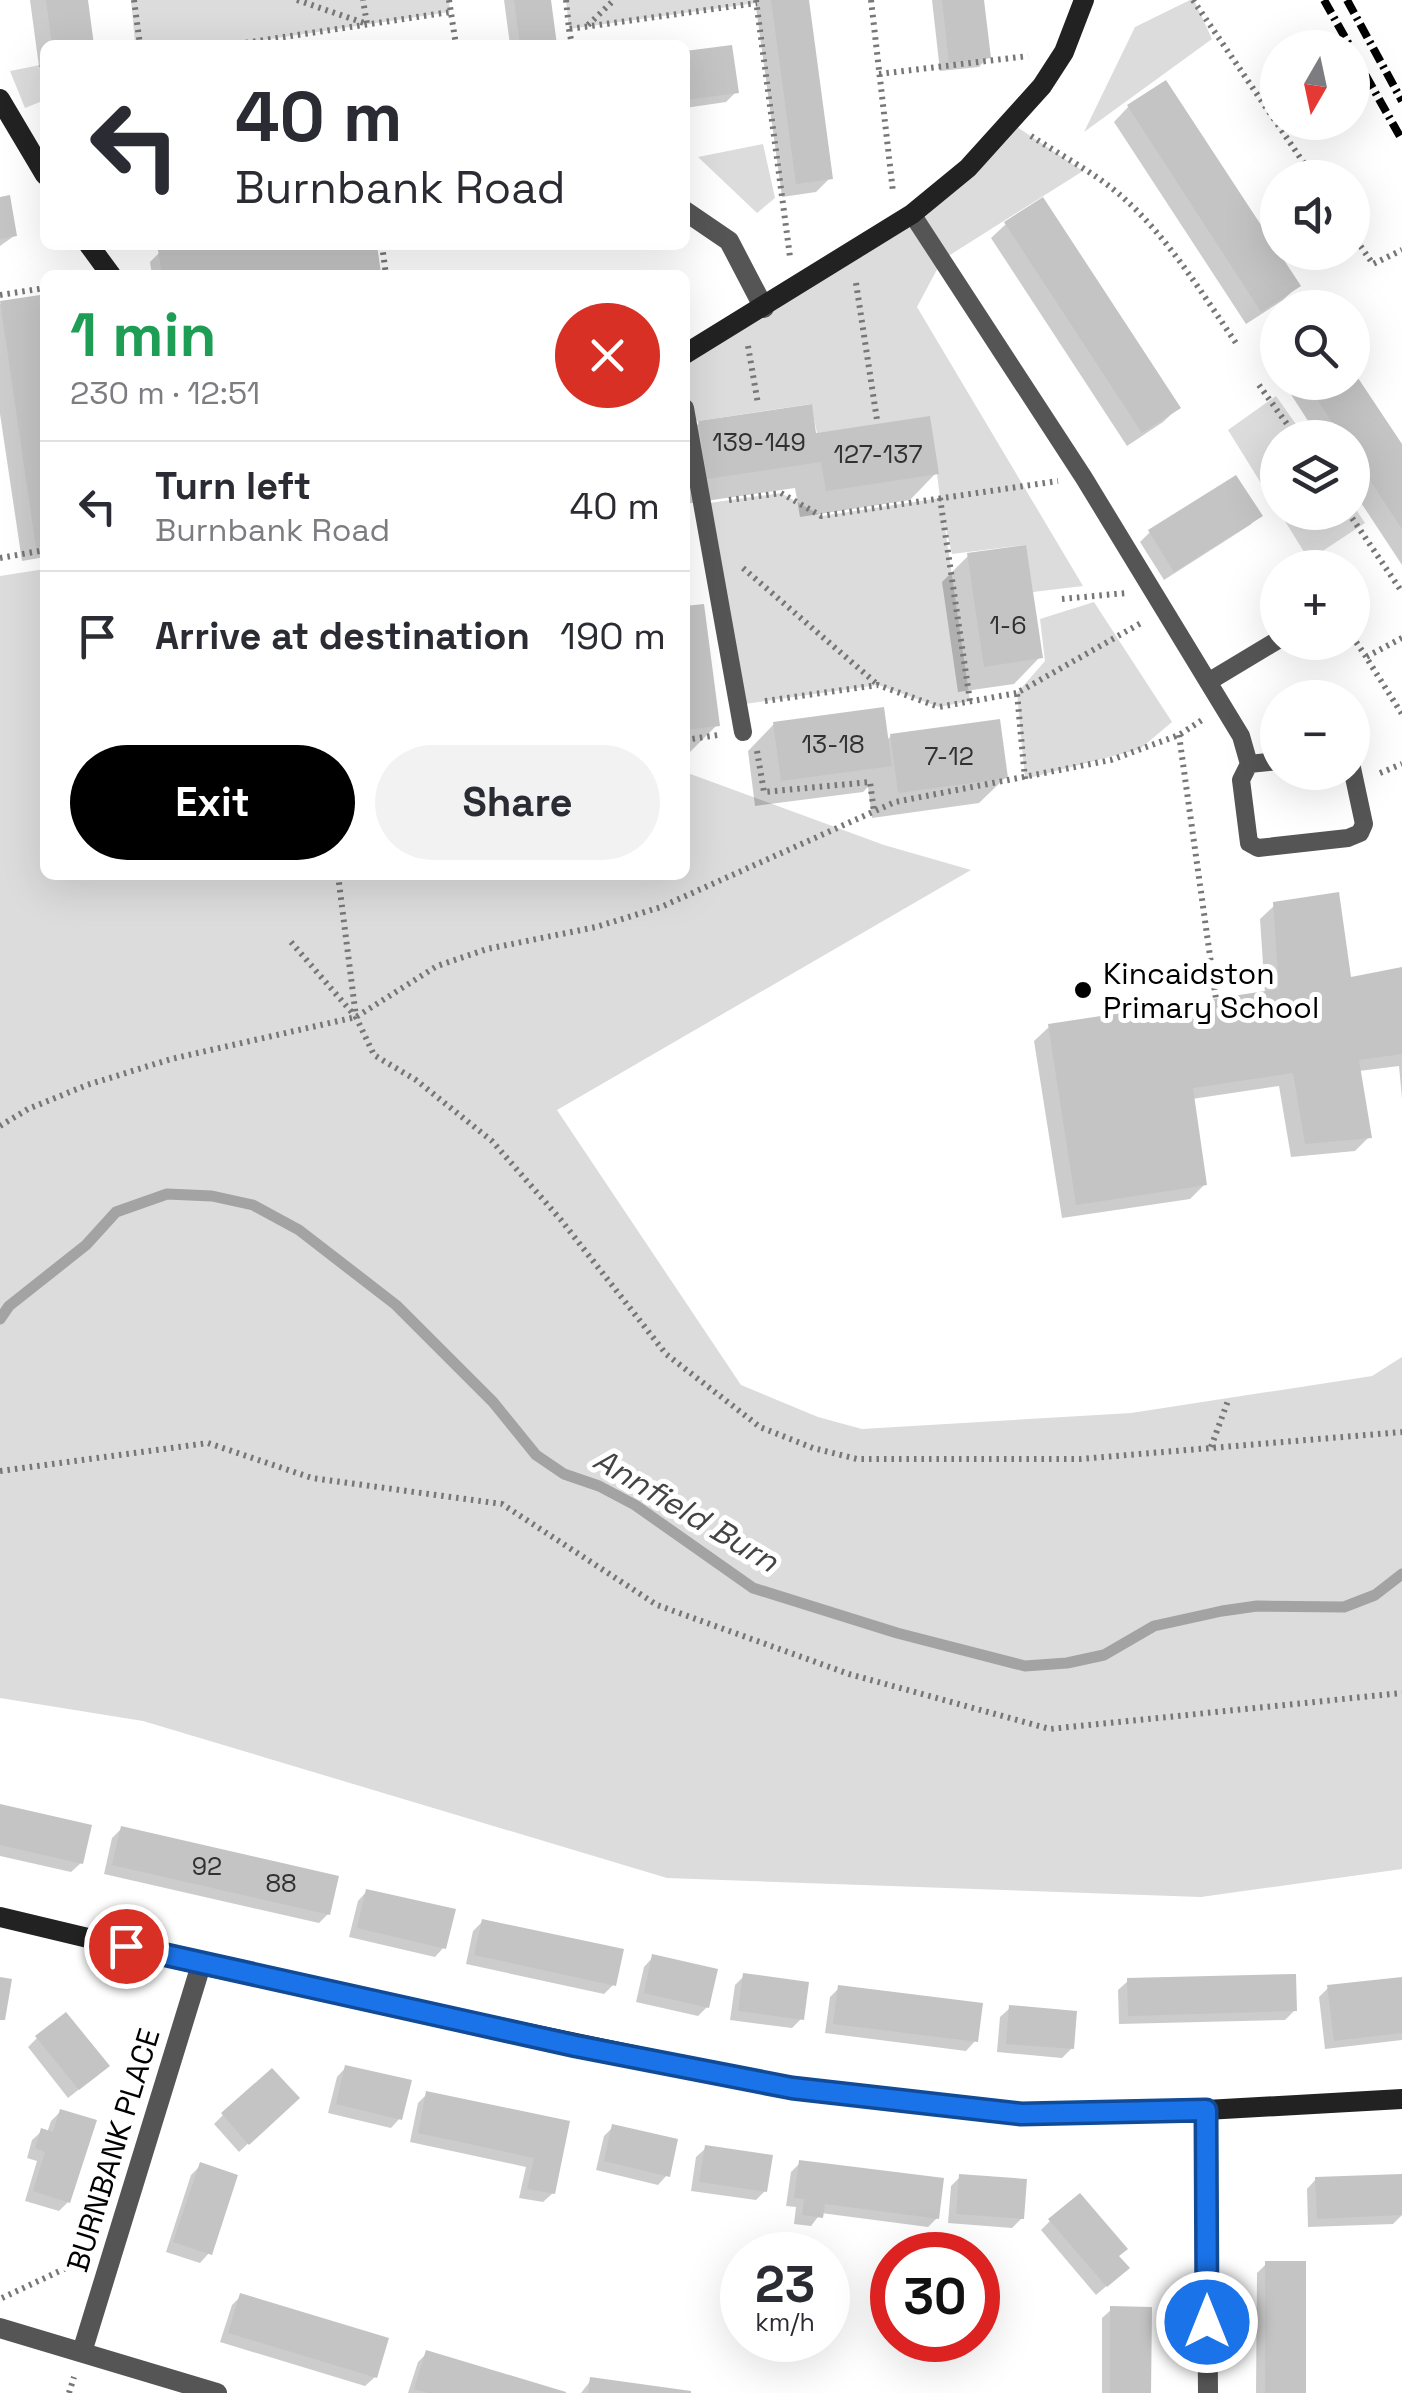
<!DOCTYPE html>
<meta charset="utf-8">
<style>
body{margin:0;font-family:"Space Grotesk",sans-serif;background:#f2f2f3;color:#2b2b33;height:100vh;display:flex;flex-direction:column;font-size:38px;white-space:nowrap}
*{box-sizing:border-box;margin:0}
p{font-size:32px;color:#7c7c81}
.icon{flex:none;width:55px;height:55px;fill:none;stroke:currentColor;stroke-width:2;stroke-linecap:round;stroke-linejoin:round}
.map{position:relative;flex:1;overflow:hidden}
.panel{position:absolute;left:40px;top:270px;width:650px;height:610px;display:flex;flex-direction:column;background:#fff;border-radius:15px;box-shadow:0 10px 40px #0002}
.panel>*{flex:none}
.guide{position:absolute;left:40px;top:40px;width:650px;height:210px;border-radius:15px;box-shadow:0 10px 40px #0002;background:#fff;color:#2b2b33;overflow:hidden}
.needle{width:65px;rotate:189deg}
.buttons{position:absolute;left:1260px;top:30px;display:grid;gap:20px}
.buttons a{display:grid;place-items:center;width:110px;height:110px;border-radius:50%;background:#fff;box-shadow:0 10px 40px #0002;font-size:50px}
.speed{position:absolute;left:720px;top:2232px;display:flex;gap:20px;font-size:50px;font-weight:700;text-align:center}
.speed>*{display:grid;place-content:center;width:130px;height:130px;border-radius:50%;background:#fff;box-shadow:0 10px 40px #0002;line-height:1}
.speed small{font-size:25px;font-weight:400}
.speed .limit{border:15px solid #d22;background:#fff;color:#111}
.pin{position:absolute;display:grid;place-items:center;width:85px;height:85px;color:#fff;margin:-42px;border:5px solid #fff;border-radius:50%;box-shadow:0 2px 10px #0007}
.me{position:absolute;width:110px;margin:-55px;rotate:0deg;stroke-linejoin:round;filter:drop-shadow(0 0 8px #0008)}
.turn{display:flex;align-items:center;gap:35px;height:210px;padding:0 30px;font-size:45px}
.turn .icon{width:130px;height:130px;stroke-width:2.5}
.turn b{display:block;font-size:70px;line-height:85px}
.round{display:grid;place-items:center;flex:none;width:105px;height:105px;border-radius:52px;background:#f2f2f3}
.overview{display:flex;align-items:center;justify-content:space-between;height:170px;padding:0 30px}
h1{font-size:60px;font-weight:700;line-height:75px;color:#1e9e55}
.primary-button{display:flex;gap:20px;margin-top:auto;padding:20px 30px}
.primary-button a{flex:1;height:115px;border-radius:60px;background:#000;color:#fff;font-size:40px;font-weight:700;line-height:115px;text-align:center}
.primary-button a+a{background:#f2f2f3;color:#2b2b33}
ul{padding:0;list-style:none}
li{display:flex;align-items:center;gap:30px;height:130px;padding:0 30px;border-top:2px solid #e1e1e2}
li div{flex:1}
li b{display:block;font-size:38px}
li em{font-style:normal}
.map>svg:first-child{display:block}
.green{fill:#dcdcdc}
.shadow{fill:#0003}
.lines{fill:none;stroke-linecap:round;stroke-linejoin:round}
.stream{stroke:#a3a3a3;stroke-width:11}
.building{fill:#c4c4c4}
.path{stroke:#777;stroke-width:6;stroke-dasharray:2.5 5;stroke-linecap:butt}
.lane{stroke:#555;stroke-width:18}
.street{stroke:#555;stroke-width:20}
.secondary{stroke:#222;stroke-width:20}
.rail{stroke:#000;stroke-width:8;stroke-dasharray:15 5 2.5 5;stroke-linecap:butt}
.route-casing{stroke:#114b97;stroke-width:25}
.route{stroke:#1a73e8;stroke-width:18}
.poi-dot{fill:#000;stroke:#fff;stroke-width:4}
.labels{text-anchor:middle;dominant-baseline:central;stroke-width:10;stroke-linejoin:round;paint-order:stroke}
.number-label{font-size:25px;fill:#313131}
.poi-label{font-size:30px;fill:#000;stroke:#fff;text-anchor:start}
.street-label{font-size:30px;fill:#000;stroke:#fff}
.water-label{font-size:32px;font-style:italic;fill:#444;stroke:#fff}
</style>
<div class="map">
<svg width="1402" height="2393" viewBox="0 0 1402 2393">
<rect width="100%" height="100%" fill="#fff"/>
<path class="green" d="M131,0H449L450,12L231,45H127L135,43Z
M566,0H756L757,3L569,29Z
M1190,0H1194L1212,39L1084,132L1135,27Z
M45,64V100L25,108L10,71Z
M1011,123L1083,171L942,260L917,307L1083,586L1033,592L1025,545L952,554L944,520L970,701L939,707L878,685L738,705L702,504L781,493L822,516L940,498L930,417L817,433L811,404L698,421L687,420L685,354L896,223Z
M763,144L775,198L757,213L698,157Z
M1276,396L1305,437L1278,438L1277,509L1228,430Z
M1353,505L1365,523L1309,560L1280,513L1352,512Z
M45,569V875H685V772L884,845L971,870L557,1110L741,1385L818,1417L862,1429L1131,1413L1372,1376L1402,1357V1869L1201,1897L667,1878L143,1721L0,1698V576Z
M1094,602L1172,722L1140,749L1025,779L1017,693L1045,661L1040,619Z"/>
<path class="shadow" d="M30,0H86L92,45H45V66L39,67Z
M504,0H548L554,45H510Z
M755,0H806L830,178L816,192L782,197Z
M932,0H982L988,57L979,67L940,71Z
M685,54L736,92L726,102L685,108Z
M1166,83L1298,286L1283,300L1246,324L1114,122L1128,107Z
M0,199L14,236L0,246Z
M1006,224L1178,408L1163,422L1127,446L991,238Z
M211,245H375L379,272L376,275H152L150,262L160,252Z
M38,298L45,343V557L22,561L0,414V304Z
M1283,382H1352L1402,449V565L1352,489V438H1319Z
M699,423L814,436L936,473L910,500L800,517L795,488L685,504V438Z
M1260,516L1250,525L1164,580L1140,542L1150,532Z
M968,556L1040,657L1014,684L958,692L942,582Z
M685,609L717,725L690,752H685Z
M774,724L886,741L891,736L1006,777L979,803L872,818L868,787L863,792L755,806L748,751Z
M1275,905L1349,980L1402,970V1099L1399,1066L1359,1071L1369,1137L1355,1151L1291,1157L1279,1086L1192,1099L1204,1185L1190,1199L1062,1218L1034,1041L1049,1027L1265,994L1260,919Z
M0,1808L81,1863L71,1872L0,1856Z
M121,1829L328,1914L319,1923L104,1874L112,1838Z
M367,1891L444,1947L435,1957L349,1937L358,1901Z
M483,1921L614,1984L604,1994L466,1964L473,1931Z
M653,1957L707,2007L698,2016L636,2002L644,1967Z
M744,1976L801,2019L792,2028L730,2020L735,1985Z
M1402,1979V2040L1325,2049L1319,1997L1328,1988Z
M1128,1981L1295,2010L1285,2020L1119,2024L1118,1990Z
M839,1988L975,2041L966,2051L825,2033L830,1997Z
M1010,2008L1072,2048L1062,2058L997,2052L1000,2017Z
M37,2038L97,2075L68,2098L28,2047Z
M346,2067L400,2118L391,2128L328,2113L337,2077Z
M427,2094L567,2123L553,2193L543,2202L519,2198L526,2167L410,2142L418,2103Z
M296,2098L239,2152L214,2124L223,2115Z
M60,2112L68,2202L59,2211L25,2201L37,2161L27,2158L32,2140L42,2131L47,2133L51,2121Z
M613,2127L667,2175L658,2185L596,2170L604,2136Z
M706,2148L765,2191L756,2200L691,2191L696,2157Z
M800,2163L937,2218L928,2227L821,2213L811,2226L794,2224L796,2207L786,2206L791,2172Z
M201,2165L209,2253L200,2263L166,2252L191,2175Z
M960,2177L1022,2218L1012,2228L948,2223L951,2186Z
M1316,2179L1402,2215L1393,2224L1308,2227L1307,2189Z
M1050,2221L1116,2256L1117,2277L1096,2295L1041,2230Z
M1266,2264L1303,2393H1256L1257,2273Z
M241,2296L375,2377L365,2386L220,2342L232,2305Z
M1112,2309L1149,2393H1102V2318Z
M427,2353L561,2393H408L418,2362Z
M591,2380L690,2393H581Z"/>
<g class="lines">
<path class="stream" d="M0,1319L9,1306L86,1245L116,1212L167,1194L212,1196L253,1205L299,1230L396,1305L493,1402L536,1455L564,1474L599,1486L635,1505L753,1588L897,1633L1025,1666L1067,1663L1104,1655L1154,1626L1222,1611L1257,1606L1344,1607L1375,1595L1402,1574"/>
</g>
<path class="building" d="M46,0H88L94,45H52Z
M514,0H551L557,45H520Z
M771,0H809L833,179L796,184Z
M942,0H984L991,58L949,63Z
M732,45L739,93L685,100V51Z
M1166,80L1301,286L1261,312L1127,105Z
M10,195L17,236L0,239V197Z
M1043,197L1181,408L1142,433L1004,222Z
M193,245H377L381,273L162,275L158,250Z
M40,295L45,326V546L36,548L0,301Z
M1352,369L1402,444V529L1352,453V438H1342L1306,382H1352Z
M812,404L816,433L930,416L939,474L826,491L821,462L707,479L698,421Z
M1236,475L1263,516L1174,572L1148,530Z
M1026,545L1043,658L984,667L967,553Z
M704,604L720,726L685,730V606Z
M884,707L892,766L781,781L773,722Z
M1000,719L1008,778L898,793L890,734Z
M1339,892L1351,977L1402,967V1054L1359,1060L1372,1138L1305,1144L1293,1073L1193,1088L1207,1185L1076,1205L1048,1024L1279,989L1273,902Z
M0,1804L92,1825L83,1864L0,1845Z
M121,1826L339,1876L330,1915L112,1865Z
M366,1889L456,1909L446,1949L357,1928Z
M482,1919L624,1949L616,1986L474,1955Z
M652,1954L718,1969L709,2008L644,1993Z
M743,1973L809,1982L804,2020L738,2011Z
M1296,1974L1297,2011L1128,2016L1127,1978Z
M0,1977L12,1979L5,2020H0Z
M1402,1977V2033L1334,2041L1327,1985Z
M838,1985L983,2003L978,2042L833,2024Z
M1009,2005L1077,2011L1074,2049L1006,2044Z
M66,2012L110,2066L79,2090L35,2036Z
M345,2065L412,2080L402,2120L336,2104Z
M272,2068L300,2098L249,2145L221,2113Z
M426,2091L570,2121L555,2194L527,2189L534,2158L418,2133Z
M60,2109L97,2120L70,2203L33,2191L45,2152L35,2148L41,2128L53,2132Z
M612,2124L678,2139L670,2177L604,2161Z
M705,2145L773,2155L767,2192L699,2182Z
M799,2160L944,2178L939,2219L825,2204L823,2218L802,2215L804,2199L794,2198Z
M200,2162L238,2175L212,2255L173,2242Z
M959,2174L1027,2179L1024,2219L956,2214Z
M1402,2174V2215L1317,2219L1315,2177Z
M1080,2193L1128,2249L1119,2256L1130,2268L1107,2287L1048,2219Z
M1265,2261H1306V2393H1265Z
M240,2293L389,2338L377,2378L228,2333Z
M1110,2306L1152,2307L1151,2393H1110Z
M426,2350L566,2392V2393H428L414,2389Z
M590,2377L691,2391V2393H588Z"/>
<g class="lines">
<path class="path" d="M134,0L140,45
M297,0L367,24L363,0
M449,0L456,45
M566,0L569,29L757,3
M756,0L790,257
M871,0L893,192
M1193,0L1314,178
M588,25L614,0
M569,29L572,45
M231,45L450,12
M879,74L1028,56
M1031,136C1053,150 1076,163 1098,178C1156,217 1199,289 1238,346
M1352,234L1373,264L1402,250
M382,245L386,275
M856,283L877,420
M0,295L45,288
M748,346L758,404
M1259,385L1297,438
M940,498L970,701
M729,500L781,493L821,516L1058,481
M1348,512L1402,592
M0,558L45,550
M743,568L877,684
M1062,599L1126,593
M1352,636L1367,658
M1402,638L1366,657L1402,714
M765,701L878,685L939,707L1017,693
M1179,735L1216,999
M685,740L718,735
M757,751L764,792L870,782L874,812
M1380,773L1402,764
M1025,779L1017,693L1141,623
M338,875L356,1017L374,1055L416,1080L492,1141L561,1220L666,1354L760,1427L813,1448L857,1459H1080L1402,1432
M291,942L355,1016
M0,1126L28,1109L87,1085L171,1059L356,1017L437,966L487,949L596,927L661,907L895,802L1111,760L1179,735L1202,720
M1211,1447L1229,1398
M0,1471L208,1443L312,1478L502,1504L657,1605L849,1674L1050,1729L1402,1693
M2,2298L81,2261
M69,2393L74,2377"/>
<path class="lane" d="M912,214L1084,478L1241,736L1249,764L1241,780L1249,843L1258,848L1348,838L1360,833L1364,824L1352,768
M685,408L743,732
M1208,682L1278,640
M1249,764L1278,761"/>
<path class="street" d="M685,211L729,241L764,308
M1206,2110L1208,2393
M0,2328L217,2393
M82,2352L201,1965"/>
<path class="secondary" d="M0,99L45,175
M89,245L111,275
M685,354L912,214L968,168L1042,86L1064,52L1084,0
M0,1917L201,1965L792,2088L1021,2114L1206,2110L1402,2099"/>
<path class="rail" d="M1324,0L1351,48
M1347,0L1402,101
M1352,51L1402,140"/>
</g>
<g class="lines">
<g class="route-casing">
<path id="route" d="M126,1946L576,2046L792,2088L1021,2114L1206,2110L1207,2322"/>
</g>
<use href="#route" class="route"/>
</g>
<circle class="poi-dot" cx="1083" cy="990" r="10"/>
<g class="labels">
<g class="number-label">
<text x="759" y="442">139-149</text>
<text x="878" y="454">127-137</text>
<text x="1008" y="625">1-6</text>
<text x="833" y="744">13-18</text>
<text x="949" y="756">7-12</text>
<text x="207" y="1866">92</text>
<text x="281" y="1883">88</text>
</g>
<g class="poi-label">
<text x="1103" y="973">Kincaidston<tspan x="1103" dy="34">Primary School</tspan></text>
</g>
<g class="street-label">
<text transform="translate(113 2150) rotate(-73)">BURNBANK PLACE</text>
</g>
<g class="water-label">
<text transform="translate(686 1510) rotate(31)">Annfield Burn</text>
</g>
</g>
</svg>
<div class="buttons">
<a><svg class="needle" viewBox="-14 -14 28 28"><path d="M0-13l5 13h-10z" fill="#e53935"/><path d="M0 13l5-13h-10z" fill="#7c7c81"/></svg></a>
<a><svg class="icon" aria-label="sound" viewBox="0 0 24 24"><path d="M4 9h4l5-4v14l-5-4H4zM17 9q2 3 0 6"/></svg></a>
<a><svg class="icon" aria-label="search" viewBox="0 0 24 24"><circle cx="10" cy="10" r="6"/><path d="M15 15l6 6"/></svg></a>
<a><svg class="icon" aria-label="layers" viewBox="0 0 24 24"><path d="M12 4l9 5-9 5-9-5zM3 14l9 5 9-5"/></svg></a>
<a>+</a>
<a>−</a>
</div>
<div class="speed"><div>23<small>km/h</small></div><div class="limit">30</div></div>
<div class="pin" style="left:126px;top:1946px;background:#d93025"><svg class="icon" aria-label="arrive" viewBox="0 0 24 24"><path d="M6 21V4h12l-3 4 3 4H6"/></svg></div>
<svg class="me" style="left:1207px;top:2322px" viewBox="-20 -20 40 40"><circle r="17" fill="#1a73e8" stroke="#fff" stroke-width="3"/><path d="M0-11L8 9 0 5-8 9z" fill="#fff"/></svg>
<div class="guide">
<div class="turn"><svg class="icon" aria-label="left" viewBox="0 0 24 24"><path d="M17 20v-9H6M10 6l-5 5 5 5"/></svg><div><b>40 m</b>Burnbank Road</div></div>
</div>
<section class="panel">
<div class="overview"><div><h1>1 min</h1><p>230 m · 12:51</p></div><a class="round" style="background:#d93025;color:#fff"><svg class="icon" aria-label="close" viewBox="0 0 24 24"><path d="M6 6l12 12M18 6L6 18"/></svg></a></div>
<ul>
<li><svg class="icon" aria-label="left" viewBox="0 0 24 24"><path d="M17 20v-9H6M10 6l-5 5 5 5"/></svg><div><b>Turn left</b><p>Burnbank Road</p></div><em>40 m</em></li>
<li><svg class="icon" aria-label="arrive" viewBox="0 0 24 24"><path d="M6 21V4h12l-3 4 3 4H6"/></svg><div><b>Arrive at destination</b></div><em>190 m</em></li>
</ul>
<div class="primary-button"><a>Exit</a><a>Share</a></div>
</section>
</div>
